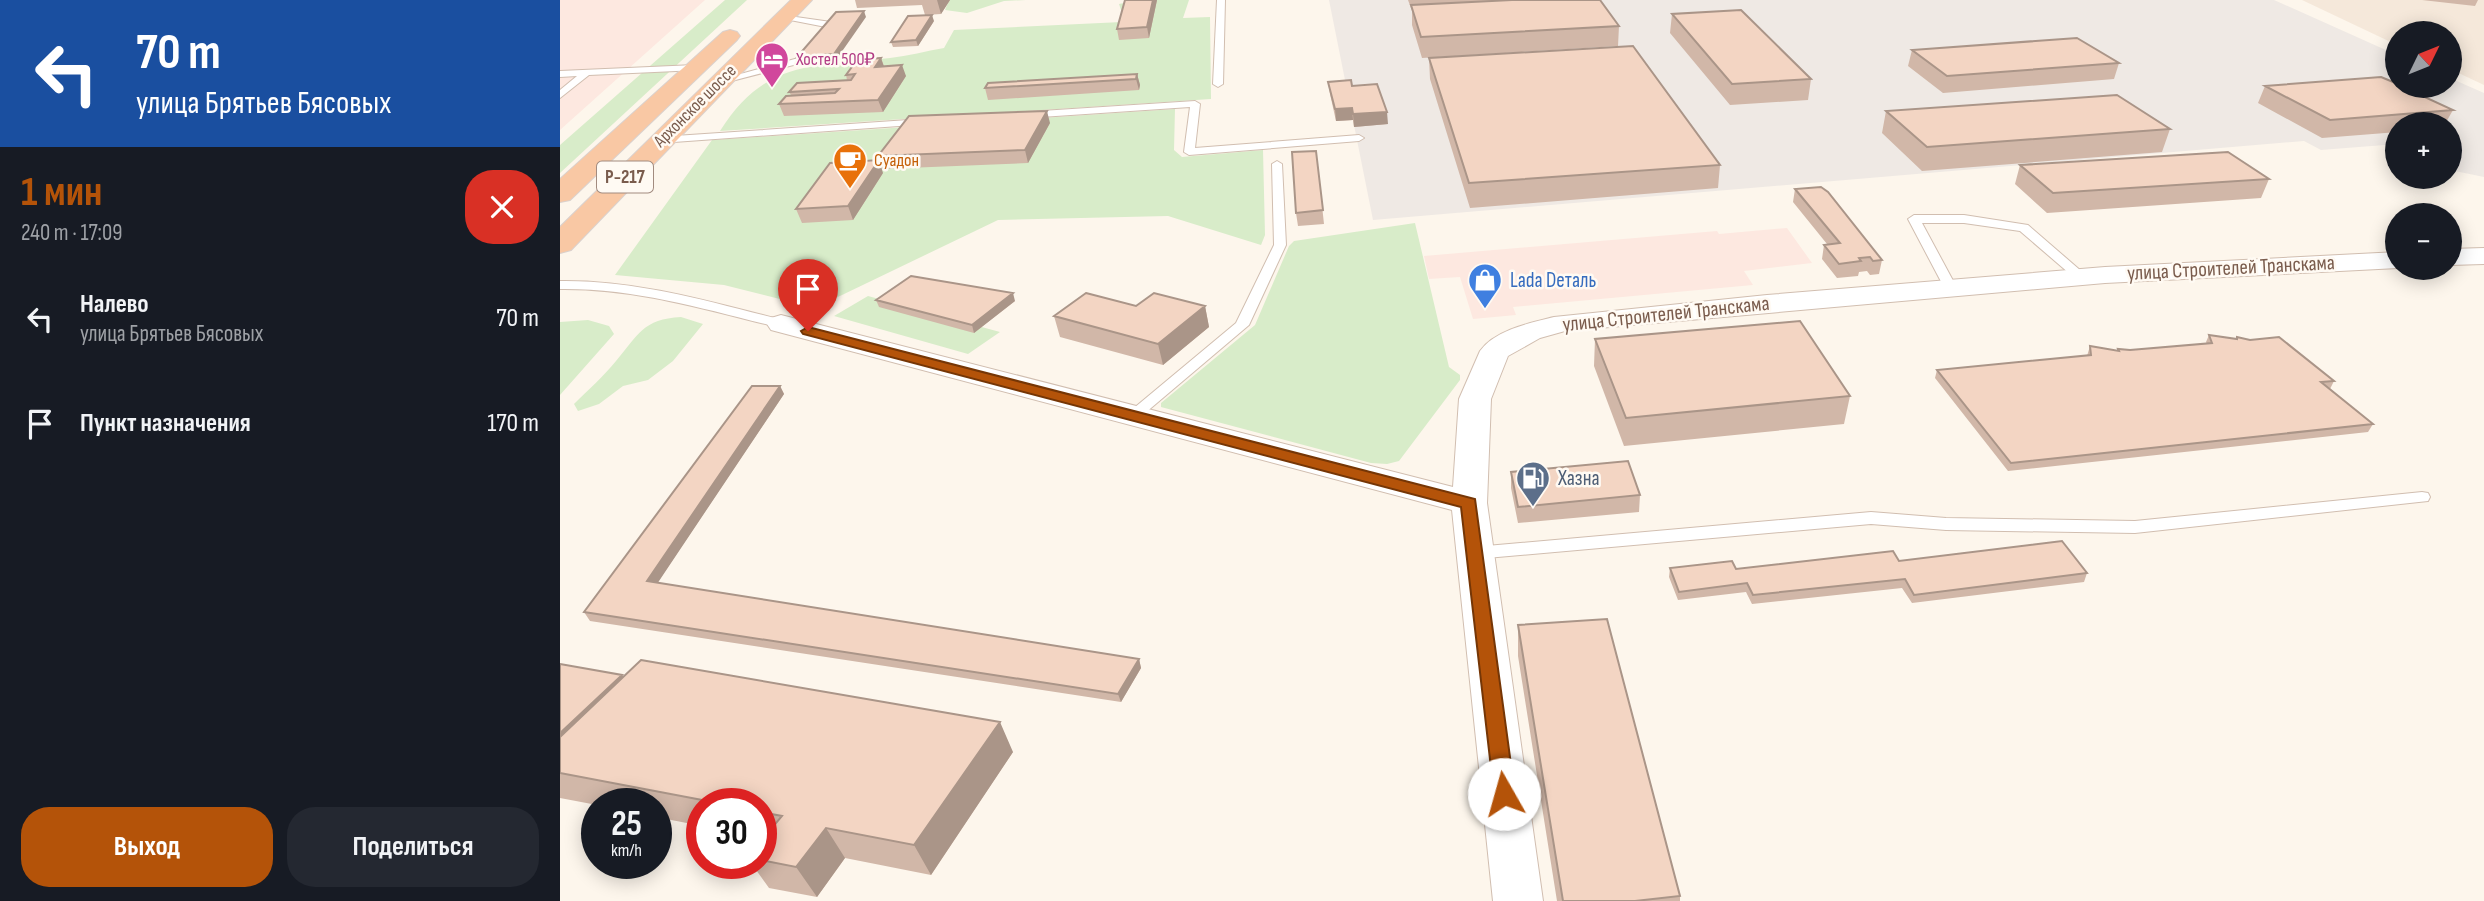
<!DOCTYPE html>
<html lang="ru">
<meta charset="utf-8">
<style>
body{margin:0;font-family:"Sofia Sans Condensed",sans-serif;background:#242831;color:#f1f3f6;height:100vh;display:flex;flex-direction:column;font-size:26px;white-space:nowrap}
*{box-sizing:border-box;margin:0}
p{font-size:23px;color:#9ea1a6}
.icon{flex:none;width:38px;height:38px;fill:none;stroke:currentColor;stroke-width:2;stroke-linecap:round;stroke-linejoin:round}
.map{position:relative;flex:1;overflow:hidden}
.drawer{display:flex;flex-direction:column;background:#171b24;width:560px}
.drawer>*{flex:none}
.banner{background:#1a4fa0;color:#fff;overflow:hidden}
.needle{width:46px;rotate:47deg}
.fabs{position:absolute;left:1825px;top:21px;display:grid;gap:14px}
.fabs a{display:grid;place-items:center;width:77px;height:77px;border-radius:50%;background:#171b24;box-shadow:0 4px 18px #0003;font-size:35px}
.speed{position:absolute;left:21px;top:788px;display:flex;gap:14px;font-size:35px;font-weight:700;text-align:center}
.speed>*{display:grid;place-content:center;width:91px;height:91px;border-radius:50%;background:#171b24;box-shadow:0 4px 18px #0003;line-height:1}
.speed small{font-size:18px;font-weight:400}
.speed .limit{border:10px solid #d22;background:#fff;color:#111}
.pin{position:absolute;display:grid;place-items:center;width:60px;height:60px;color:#fff;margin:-72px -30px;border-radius:50% 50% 50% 0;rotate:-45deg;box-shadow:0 0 7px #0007}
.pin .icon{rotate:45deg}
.me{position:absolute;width:77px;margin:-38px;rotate:353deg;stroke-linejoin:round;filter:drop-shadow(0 0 5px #0008)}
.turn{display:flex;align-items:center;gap:24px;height:147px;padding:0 21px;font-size:32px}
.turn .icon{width:91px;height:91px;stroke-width:2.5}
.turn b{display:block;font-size:49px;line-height:60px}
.round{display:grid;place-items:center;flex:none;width:74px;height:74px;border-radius:28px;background:#242831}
.head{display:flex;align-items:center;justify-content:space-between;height:119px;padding:0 21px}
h1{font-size:42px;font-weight:700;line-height:52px;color:#b45309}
.action{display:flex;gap:14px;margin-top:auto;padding:14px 21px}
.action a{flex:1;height:80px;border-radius:28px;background:#b45309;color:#fff;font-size:28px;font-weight:700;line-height:80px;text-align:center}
.action a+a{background:#242831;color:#f1f3f6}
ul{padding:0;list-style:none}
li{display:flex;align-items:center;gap:21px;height:105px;padding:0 21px}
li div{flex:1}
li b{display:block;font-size:26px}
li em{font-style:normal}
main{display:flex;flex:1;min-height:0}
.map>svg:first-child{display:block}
.residential{fill:#f5e8da}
.commercial{fill:#fde8e0}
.industrial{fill:#efe9e4}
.green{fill:#d8ecc9}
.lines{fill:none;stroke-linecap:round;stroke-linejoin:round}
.service-casing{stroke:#d1beb0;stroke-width:2}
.minor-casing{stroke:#d1beb0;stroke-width:2}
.trunk-casing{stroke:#dad1cd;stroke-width:2}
.service{fill:#fff;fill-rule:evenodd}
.minor{fill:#fff;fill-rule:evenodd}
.trunk{fill:#f9c8a4;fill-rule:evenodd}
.wall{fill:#d1b7a8}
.shaded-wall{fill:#aa9588}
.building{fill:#f3d5c3;stroke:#aa9588;stroke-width:2}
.route{fill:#b45309;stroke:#753606;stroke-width:2}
.labels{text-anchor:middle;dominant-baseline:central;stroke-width:5;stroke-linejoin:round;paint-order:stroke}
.far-hotel-label{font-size:18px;fill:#b23c85;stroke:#fffaf3;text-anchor:start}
.far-street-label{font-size:18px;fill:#7a5c4d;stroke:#fffaf3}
.far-food-label{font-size:18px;fill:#c56008;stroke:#fffaf3;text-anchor:start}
.shield{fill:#fffaf3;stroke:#a28b7f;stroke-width:2}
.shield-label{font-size:19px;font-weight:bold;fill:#7a5c4d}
.street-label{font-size:21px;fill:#7a5c4d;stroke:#fffaf3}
.shop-label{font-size:21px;fill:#366cbe;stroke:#fffaf3;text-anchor:start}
.service-label{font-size:21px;fill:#4e5e75;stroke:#fffaf3;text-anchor:start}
</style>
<main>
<section class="drawer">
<div class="banner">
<div class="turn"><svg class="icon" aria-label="left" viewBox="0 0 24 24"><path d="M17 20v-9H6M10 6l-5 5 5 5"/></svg><div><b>70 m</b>улица Брятьев Бясовых</div></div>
</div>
<div class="head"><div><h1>1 мин</h1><p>240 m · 17:09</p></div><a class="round" style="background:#d93025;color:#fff"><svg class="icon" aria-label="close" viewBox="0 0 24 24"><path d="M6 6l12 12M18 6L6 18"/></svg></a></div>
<ul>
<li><svg class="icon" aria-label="left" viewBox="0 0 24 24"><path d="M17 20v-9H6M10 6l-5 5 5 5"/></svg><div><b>Налево</b><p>улица Брятьев Бясовых</p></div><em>70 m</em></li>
<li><svg class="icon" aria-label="arrive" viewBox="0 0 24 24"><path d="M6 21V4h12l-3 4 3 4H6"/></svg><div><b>Пункт назначения</b></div><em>170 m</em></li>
</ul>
<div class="action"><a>Выход</a><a>Поделиться</a></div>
</section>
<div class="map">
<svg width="1924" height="901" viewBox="0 0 1924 901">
<rect width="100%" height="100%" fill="#fdf6ec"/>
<path class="residential" d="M1742,0H1924V85L1890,69V33H1838L1837,45Z"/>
<path class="commercial" d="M0,0H145L0,130Z
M1227,228L1252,263L1184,271L1193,285L953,307L956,315L913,319L900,277L869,279L864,256L1157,231L1159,234Z"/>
<path class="industrial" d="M769,0H1714L1837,55L1838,86H1890V78L1924,93V177L1890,170V124H1838L1837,144L1761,150L1744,141L813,220Z"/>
<path class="green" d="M165,0H187L0,173V145Z
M389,0H466L444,1L407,13L385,10Z
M579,0H629L623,18L650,17L651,99L160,131C206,58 255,67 330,58C348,56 366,51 384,48L394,30L583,21L579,15L561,10L559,4Z
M615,109L614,150L622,157L703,150L705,235L701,245L608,216L438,220L255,308L164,285L55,275L152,140Z
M855,223L889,367L900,375V380L839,461L827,464L811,463L601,407V403L695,325L729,246L734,241Z
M308,296L440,332L408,354L274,316Z
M121,317L143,324L113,361L88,380L63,386L39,404L18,411L14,404C28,390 44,376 56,361C78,335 83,319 121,317Z
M28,320L49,326L54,334L0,395V322Z"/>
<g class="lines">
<g class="service-casing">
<path id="service" d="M657,0H665L663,84L658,87L653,84Z
M222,15L271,22L275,25L271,28L225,19H222Z
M242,57L246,60L245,62L160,84L155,81Z
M135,65L140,68L138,70L29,75L0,98V90L17,76L0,77V71Z
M635,101L640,104L635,148L799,135L804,138L799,141L629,155L624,152L630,107L466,118L461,115L466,112Z
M363,119L367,120V124L100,143L95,140L100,137Z
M717,161L722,164L726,245L689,325L578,419H568L565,416L568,413L676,323L714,245L712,164Z
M1404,215L1468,225L1528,277L1527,280H1517L1460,231L1404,223H1362L1397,288L1391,292L1386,291L1348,219L1354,215Z
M0,281C78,280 151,302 226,321L228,324L221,328C147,310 77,288 0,289Z
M1862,492L1868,493L1870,497L1868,501L1575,533L1386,530L1311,524L915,559L909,557L906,553L909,549L915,547L1311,512L1386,518L1575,521Z"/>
</g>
<g class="minor-casing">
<path id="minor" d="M1924,248V264L1890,265V249Z
M1838,252V268L1545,283L1005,331L980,338L948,356L931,399L927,503L983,901H933L892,510L211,330L207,324L211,318L221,315L893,487L899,399L920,351C935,330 970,323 994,317L1207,295L1545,267Z"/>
</g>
<g class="trunk-casing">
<path id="trunk" d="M231,0H252L11,250L0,253V227Z
M170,30L177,32L180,36L177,40L10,200L0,202V179L163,32Z"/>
</g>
<use href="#service" class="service"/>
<use href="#minor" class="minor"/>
<use href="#trunk" class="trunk"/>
</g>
<path class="wall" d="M295,0H390L381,14L365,15L362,5L297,8Z
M597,0L589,38L559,40L557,29Z
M848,0H1040L1059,26L1058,46L862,58L852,25V11Z
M1862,0H1918L1915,6Z
M1112,14L1251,79L1248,100L1170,105L1110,33Z
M374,21L358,46L333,47L331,42Z
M1352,50L1559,63L1554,79L1383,93L1348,66Z
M321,58L324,66L346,76L323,112L224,116L219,104L231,95L229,92L287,80L286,75Z
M869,58L1160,165L1158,188L910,208L870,79Z
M577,74L580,85L579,90L428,100L425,88Z
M768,82L792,86L828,124L794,127L793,120L776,121L770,94Z
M1705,86L1893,110L1885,124H1838V132L1762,138L1698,103Z
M1326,111L1610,129L1602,152L1362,171L1322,133Z
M490,123L468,163L322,169L318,156Z
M756,151L764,224L738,226L736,213Z
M1460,165L1709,179L1701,198L1487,213L1455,184Z
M323,173L293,220L242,223L236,209Z
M1235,189L1322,260L1319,274L1310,275L1307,271L1299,272L1298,276L1277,278L1262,259L1264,245L1267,244L1233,202Z
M316,300L455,301L414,333L319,307Z
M576,306H645L649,327L603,365L500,337L494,316Z
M1649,335L1774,381L1770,389L1813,424L1808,432L1448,471L1375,378L1377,370L1527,356L1530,346L1557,351L1558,349L1570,350L1647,344L1646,342Z
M1035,339L1290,396L1284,424L1064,446L1034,366Z
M220,386L224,394L97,583L579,659L581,668L561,702L30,621L24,612Z
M951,472L1080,495L1079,512L958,523L951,488Z
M1339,561L1527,573L1524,582L1352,603L1342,588L1192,604L1186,592L1118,600L1109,577L1110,568L1176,569Z
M958,625L1120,896V901H997L958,656Z
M0,664L63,677L453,752L371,875L285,858L257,897L209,888L191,863H201V841L203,838H201V803H142V826L96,817V803H37V805L0,798Z"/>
<path class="shaded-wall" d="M377,0H390L381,14Z
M593,0H597L589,38L587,27Z
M304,11L306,17L276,60L240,63L237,57Z
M372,15L374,21L358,46L356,40Z
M321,58L325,70L315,67Z
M342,65L346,76L323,112L318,100Z
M577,74L580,85L579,90L576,79Z
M792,108L793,120L776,121L775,109Z
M487,111L490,123L468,163L465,150Z
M827,112L828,124L794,127L793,114Z
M319,160L323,173L293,220L288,206Z
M453,293L455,301L414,333L412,325Z
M645,306L649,327L603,365L598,344Z
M220,386L224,394L93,590L87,581Z
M579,659L581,668L561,702L558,694Z
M62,675L74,692L0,763V733Z
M440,722L453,752L371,875L354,845Z
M266,828L285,858L257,897L236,867Z"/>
<path class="building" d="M565,0H593L587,27L557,29Z
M952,0H1040L1059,26L861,37L851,5Z
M1181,10L1251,79L1172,84L1112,14Z
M304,11L274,54L237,57L276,12Z
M372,15L356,40L331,42L348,16Z
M1517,38L1559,63L1387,76L1352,50Z
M1073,46L1160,165L909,183L869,58Z
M321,58L315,67L342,65L318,100L219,104L226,96L275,93L279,89L229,92L237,83L291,80L295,74L286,75L297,60Z
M577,74L576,79L425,88L428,83Z
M1821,77L1838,84V86H1841L1893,110L1770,120L1705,86Z
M791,80L792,86L817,84L827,112L793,114L792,108L775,109L768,82Z
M1557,95L1610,129L1367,147L1326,111Z
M487,111L465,150L318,156L349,116Z
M756,151L763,210L736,213L732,152Z
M1668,152L1709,179L1493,193L1460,165Z
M319,160L288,206L236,209L270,163Z
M1261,187L1268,192L1322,260L1313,261L1310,257L1299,258L1301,261L1279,264L1264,245L1280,243L1235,189Z
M351,276L453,293L412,325L316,300Z
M526,293L576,306L594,293L645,306L598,344L494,316Z
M1240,321L1290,396L1066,418L1035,339Z
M1649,335L1677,339V337L1690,340L1719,337L1774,381L1761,382L1813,424L1451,463L1377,370L1531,355L1530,346L1559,351L1558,349L1570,350L1652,343Z
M192,386H220L87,581L579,659L558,694L24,612Z
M1068,461L1080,495L958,507L951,472Z
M1502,541L1527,573L1354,595L1345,579L1193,595L1187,583L1119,592L1110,568L1172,561L1176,569L1333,551L1339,561Z
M1047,619L1120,896L1075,901H1003L958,625Z
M81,660L440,722L354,845L266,828L236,867L201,860V841L222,816L201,812V803H158L0,773V737Z
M0,664L62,675L0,733Z"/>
<path class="route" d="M248,327L915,499L955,794L952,800L944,803L937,800L934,794L901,507L243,334L241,331Z"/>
<defs>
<g id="hotel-pin" transform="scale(1.75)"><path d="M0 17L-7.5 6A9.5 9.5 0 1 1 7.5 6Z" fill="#d1479c" stroke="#fffaf3"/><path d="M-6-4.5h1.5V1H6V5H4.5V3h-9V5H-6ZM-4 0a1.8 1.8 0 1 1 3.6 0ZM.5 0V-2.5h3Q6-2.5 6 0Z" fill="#fff"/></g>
<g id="cafe-pin" transform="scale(1.75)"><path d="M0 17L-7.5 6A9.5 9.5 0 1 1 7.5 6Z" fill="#e8710a" stroke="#fffaf3"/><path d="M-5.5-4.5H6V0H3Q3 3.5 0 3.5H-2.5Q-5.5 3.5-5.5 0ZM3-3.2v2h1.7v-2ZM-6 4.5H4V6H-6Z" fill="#fff"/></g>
<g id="shop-pin" transform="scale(1.75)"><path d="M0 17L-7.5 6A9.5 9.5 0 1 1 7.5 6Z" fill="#3f7fe0" stroke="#fffaf3"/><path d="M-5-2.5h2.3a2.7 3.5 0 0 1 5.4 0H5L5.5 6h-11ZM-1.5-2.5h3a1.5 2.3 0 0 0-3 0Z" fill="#fff"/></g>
<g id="fuel-pin" transform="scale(1.75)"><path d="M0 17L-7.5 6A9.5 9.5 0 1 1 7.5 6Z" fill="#5c6f8a" stroke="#fffaf3"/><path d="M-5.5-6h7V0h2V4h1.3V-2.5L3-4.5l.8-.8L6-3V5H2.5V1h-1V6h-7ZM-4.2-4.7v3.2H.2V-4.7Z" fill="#fff"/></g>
</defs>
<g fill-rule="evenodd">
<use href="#hotel-pin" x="212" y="59"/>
<use href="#cafe-pin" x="290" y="160"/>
<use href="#shop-pin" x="925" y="280"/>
<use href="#fuel-pin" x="973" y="478"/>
</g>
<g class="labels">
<g class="far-hotel-label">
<text x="236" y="59">Хостел 500₽</text>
</g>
<g class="far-street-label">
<text transform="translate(135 106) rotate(-45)">Архонское шоссе</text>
</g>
<g class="far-food-label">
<text x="314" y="160">Суадон</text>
</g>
<rect class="shield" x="37" y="161.5" width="56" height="31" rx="5"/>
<g class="shield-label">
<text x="65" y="177">Р-217</text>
</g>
<g class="street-label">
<text transform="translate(1671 268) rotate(-3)">улица Строителей Транскама</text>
<text transform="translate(1106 314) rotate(-6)">улица Строителей Транскама</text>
</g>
<g class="shop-label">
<text x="950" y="280">Lada Dеталь</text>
</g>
<g class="service-label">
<text x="998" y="478">Хазна</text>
</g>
</g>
</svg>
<div class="fabs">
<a><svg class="needle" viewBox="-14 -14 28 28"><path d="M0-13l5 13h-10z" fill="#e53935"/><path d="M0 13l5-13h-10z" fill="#9ea1a6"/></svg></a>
<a>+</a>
<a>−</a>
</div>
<div class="speed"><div>25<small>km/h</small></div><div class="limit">30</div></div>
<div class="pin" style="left:248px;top:331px;background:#d93025"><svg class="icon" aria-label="arrive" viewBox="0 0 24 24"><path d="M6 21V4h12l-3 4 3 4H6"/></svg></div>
<svg class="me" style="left:944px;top:794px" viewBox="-20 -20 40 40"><circle r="19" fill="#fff"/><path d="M0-13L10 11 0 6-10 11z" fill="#b45309"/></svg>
</div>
</main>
